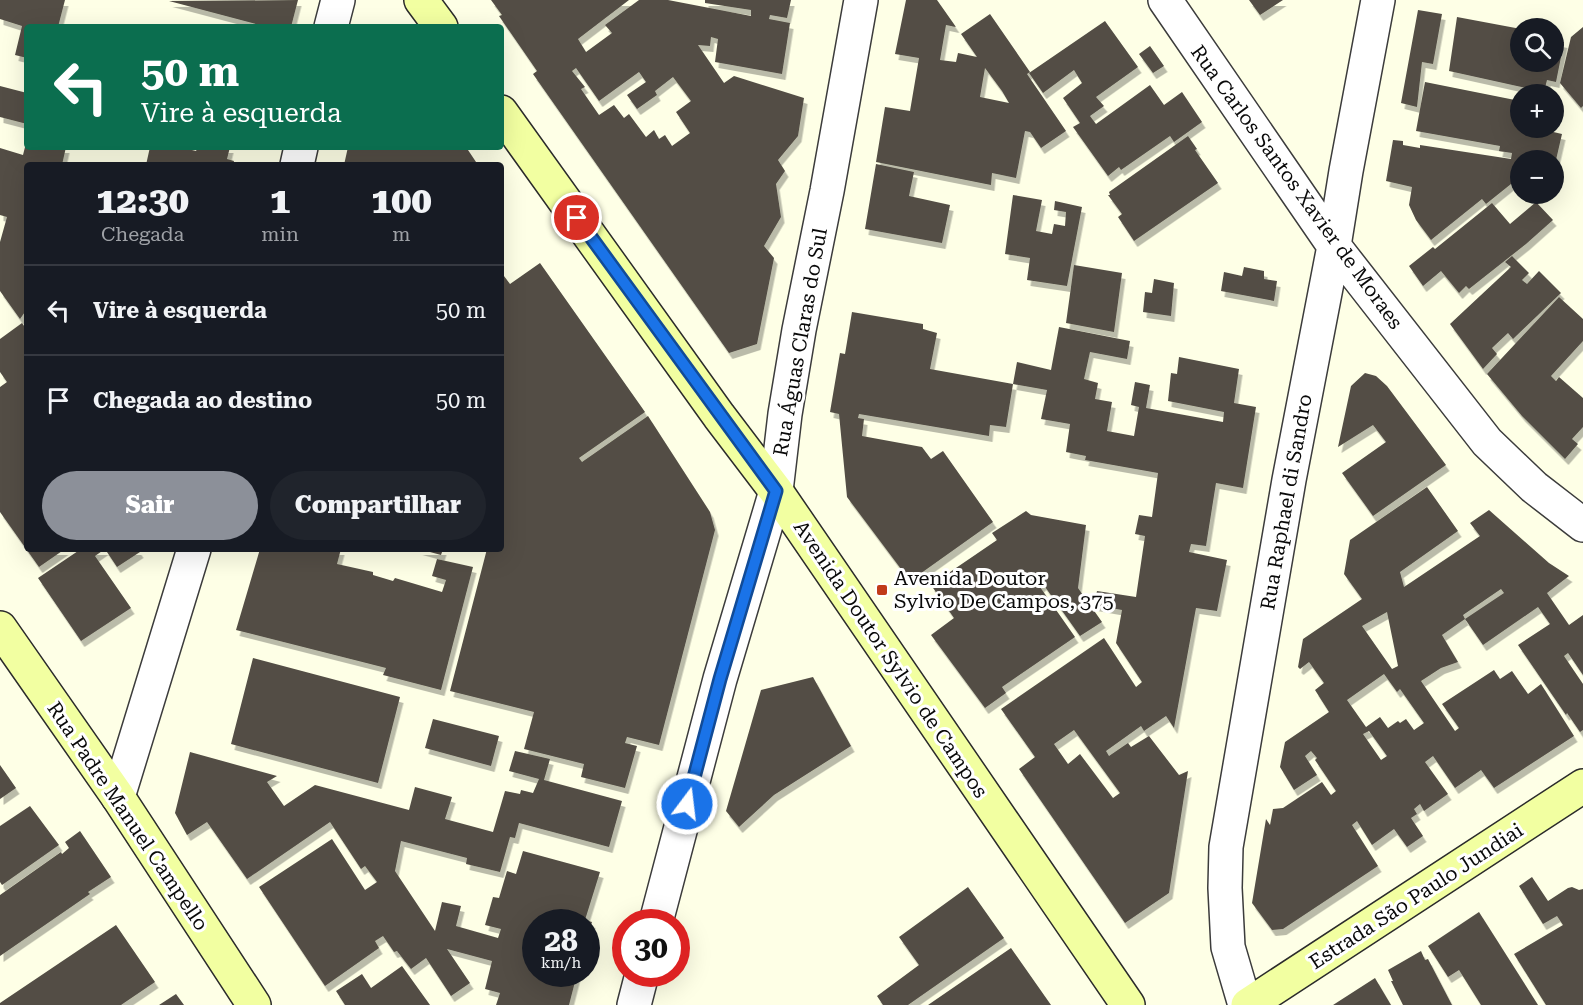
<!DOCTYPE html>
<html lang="pt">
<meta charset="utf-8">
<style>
body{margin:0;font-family:"Roboto Serif",serif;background:#20242c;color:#f1f3f6;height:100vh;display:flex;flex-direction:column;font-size:22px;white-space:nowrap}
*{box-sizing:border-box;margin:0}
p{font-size:20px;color:#9ea1a6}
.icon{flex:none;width:33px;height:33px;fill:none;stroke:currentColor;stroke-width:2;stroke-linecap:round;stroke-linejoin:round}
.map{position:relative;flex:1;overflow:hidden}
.side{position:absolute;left:24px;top:162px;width:480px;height:390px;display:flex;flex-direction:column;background:#171b24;border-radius:6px;box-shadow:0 6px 24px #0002}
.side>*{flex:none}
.guide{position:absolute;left:24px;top:24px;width:480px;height:126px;border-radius:6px;box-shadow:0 6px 24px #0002;background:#0b6e4f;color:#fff;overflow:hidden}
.controls{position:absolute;left:1510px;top:18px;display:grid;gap:12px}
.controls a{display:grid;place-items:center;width:54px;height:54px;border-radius:50%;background:#171b24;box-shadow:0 6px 24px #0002;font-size:30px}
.speed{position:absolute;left:522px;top:909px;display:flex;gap:12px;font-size:30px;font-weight:700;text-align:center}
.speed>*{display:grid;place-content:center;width:78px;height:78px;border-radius:50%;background:#171b24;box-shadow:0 6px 24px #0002;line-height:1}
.speed small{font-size:15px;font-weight:400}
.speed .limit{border:9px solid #d22;background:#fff;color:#111}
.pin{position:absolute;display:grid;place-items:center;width:51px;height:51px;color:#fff;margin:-26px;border:3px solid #fff;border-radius:50%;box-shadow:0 2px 6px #0007}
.me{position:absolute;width:66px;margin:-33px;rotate:15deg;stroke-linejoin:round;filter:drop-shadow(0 0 4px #0008)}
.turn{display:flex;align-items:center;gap:21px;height:126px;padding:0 18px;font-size:27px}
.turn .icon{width:78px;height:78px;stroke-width:2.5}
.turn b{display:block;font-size:42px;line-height:51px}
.eta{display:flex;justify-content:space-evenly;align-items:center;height:102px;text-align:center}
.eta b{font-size:36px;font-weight:800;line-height:42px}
.cta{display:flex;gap:12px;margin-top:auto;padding:12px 18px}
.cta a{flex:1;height:69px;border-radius:36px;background:#8c9099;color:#fff;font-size:24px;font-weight:800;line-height:69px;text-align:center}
.cta a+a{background:#20242c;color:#f1f3f6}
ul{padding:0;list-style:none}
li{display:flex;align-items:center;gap:18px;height:90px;padding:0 18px;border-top:2px solid #363941}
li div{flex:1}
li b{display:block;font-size:22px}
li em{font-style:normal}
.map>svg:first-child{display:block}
.building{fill:#534e45;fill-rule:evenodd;filter:url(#shadow)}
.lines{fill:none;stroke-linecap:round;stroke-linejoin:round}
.street-casing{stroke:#3c3c3c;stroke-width:36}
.secondary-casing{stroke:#2b2b2b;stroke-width:36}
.street{stroke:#fff;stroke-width:33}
.secondary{stroke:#f2ffa1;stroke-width:33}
.route-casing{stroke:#114b97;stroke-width:15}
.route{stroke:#1a73e8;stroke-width:10}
.poi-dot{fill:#c13b1a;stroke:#fff;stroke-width:2}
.labels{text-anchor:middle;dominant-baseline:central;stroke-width:6;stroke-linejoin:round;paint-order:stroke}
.street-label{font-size:20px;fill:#090909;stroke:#fff}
.poi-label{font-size:20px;fill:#090909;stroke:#fff;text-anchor:start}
</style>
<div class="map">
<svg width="1583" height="1005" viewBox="0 0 1583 1005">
<defs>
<filter id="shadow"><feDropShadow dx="3.5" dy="6" stdDeviation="0" flood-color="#0004"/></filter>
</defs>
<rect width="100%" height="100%" fill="#feffe6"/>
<path class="building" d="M0,0H65L58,27H27V58L15,55L22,26L0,19Z
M298,0L291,27H267L169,1Z
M491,0H629L578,39L586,52L612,33L605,25L639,0H668L751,16V10L705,3V0H791L787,18L770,15L769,19L790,23L782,74L715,62L718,39L711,37L710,46L698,45L724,83L734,76L804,98L798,136L778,160L785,171L776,184L781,217L764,246L774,258L757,344L729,353L533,74L537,71L499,16L502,15ZM576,68L599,101L639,72L646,82L627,95L637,109L657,95L655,91L673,77L691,101L676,112L690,133L672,146L665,135L659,139L654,130L646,137L629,114L624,118L614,105L599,115L581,89L585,87L572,71Z
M906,0H937L956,27L946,25L940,60L956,62L958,53L977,57L961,34L990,14L1030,72L1027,74L1066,131L1041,148L1030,132L1025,131L1016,178L992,173L991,185L876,162L885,107L910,111L919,58L895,54ZM985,68L1002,91L1009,103L980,97Z
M1249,0H1283L1260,15Z
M1418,10L1442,14L1433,64L1422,62L1417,107L1401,103Z
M1457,17L1521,29V62H1554V40L1564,42L1556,82L1547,80L1544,92L1449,71Z
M1105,21L1138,67L1096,97L1104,106L1090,116L1096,124L1150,85L1164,105L1182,92L1202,122L1174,142L1170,136L1121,170L1119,167L1108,176L1073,127L1080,123L1063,98L1082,83L1074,70L1043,93L1029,73Z
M1583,27V106L1581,108L1560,83L1571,37Z
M1150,46L1164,66L1153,73L1139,54Z
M1425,82L1515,100L1517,93L1521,94V128H1550L1549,131L1562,134L1556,160H1545L1542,159L1540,160H1521V176L1486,204L1482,199L1431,240L1416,220L1409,205L1412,187L1386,181L1393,140L1403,141V145L1420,148V145L1511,159L1512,153L1499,151L1500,146L1416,131ZM1530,151L1544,154L1542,159L1530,156Z
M0,86L27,93V124L0,117Z
M1188,136L1197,149L1195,150L1218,183L1134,241L1118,217L1122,214L1108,195H1110L1109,192Z
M25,147H66L62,165L50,163V165H27V309L20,319L0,291V242L7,217L0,215V148L23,155Z
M150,147H180L196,151L198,147H230L227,159L234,161L233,165H146Z
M348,147H466L478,165H344Z
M876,164L914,172L909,196L950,205L942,243L865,229Z
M1013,195L1042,200L1036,231L1052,234L1054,224L1065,226L1066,212L1054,210L1055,201L1082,207L1067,286L1027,280L1030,258L1005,254Z
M1536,202L1553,220L1526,244L1469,289L1466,286L1459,293L1441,271L1423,286L1409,266L1433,247L1435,249L1492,203L1510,224Z
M1512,256L1529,273L1522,280L1527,284L1539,271L1561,293L1513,339L1508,333L1492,348L1497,354L1483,369L1450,324L1511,267L1505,262Z
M540,263L645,412L579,458L582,462L648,416L710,512L715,530L659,745L627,737L625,743L637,746L625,788L581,777L584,764L524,749L534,712L450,691L487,549H501V272L510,284Z
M1074,265L1122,273L1114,332L1066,323Z
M1244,267L1264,271V279L1277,281L1274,301L1221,291L1224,272L1242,276Z
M1154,279L1174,283L1171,316L1143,312L1145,292L1152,293Z
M1559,297L1583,319V341L1551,376L1556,381L1559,377L1583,398V427L1572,439L1578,444L1565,459L1522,416L1487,374Z
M852,312L923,324V329L937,333L930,369L1013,384L1006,427L990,425L989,436L859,414L858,418L864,419L862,436L922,447L931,459L943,451L993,522L910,581L847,497L839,414L830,412L840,353L845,354Z
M22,323L27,330V549H65L39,567L0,512V387L7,382L0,372V339Z
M1059,327L1130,341L1127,359L1090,352L1084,379L1098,383L1095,399L1112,402L1107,431L1134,436L1139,407L1131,405L1135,382L1150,385L1146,408L1223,422L1224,412L1168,401L1171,373L1177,374L1179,357L1239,369L1234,403L1256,407L1243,488L1216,483L1206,546L1191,544L1189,552L1227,560L1217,611L1196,608L1174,728L1166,716L1144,731L1141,726L1106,751L1109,756L1128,743L1131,747L1149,736L1179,775L1188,771L1169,893L1125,923L1019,769L1035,757L1001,709L1104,638L1136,687L1142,682L1116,643L1122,610L1094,605L1097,591L1136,597L1145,536L1135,534L1139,515L1152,517L1158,473L1085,460L1086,456L1066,452L1070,424L1041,419L1047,390L1013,384L1017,362L1051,370ZM1074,730L1120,793L1113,798L1080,754L1068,764L1054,744Z
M1365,373L1376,376L1387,386L1446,465L1373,516L1342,473L1386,442L1373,425L1338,447L1351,386Z
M1427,487L1458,531L1400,572L1404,587L1480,536L1470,523L1489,510L1549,563L1569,576L1547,593L1569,625L1583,615V675L1568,653L1564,656L1583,684V730L1580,732L1567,713L1566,715L1518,645L1550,624L1538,607L1483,645L1465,619L1442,635L1458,662L1441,668L1421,681L1455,731L1459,728L1442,704L1494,670L1500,679L1512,671L1528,694L1541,684L1574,736L1494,788L1481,770L1455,788L1433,756L1425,762L1448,794L1424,811L1420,804L1414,809L1417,814L1411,818L1423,836L1407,847L1394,829L1372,845L1357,821L1352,825L1378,866L1283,929L1272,930L1252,903L1266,819L1270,825L1273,809L1283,808L1322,782L1331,795L1336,791L1315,760L1317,758L1311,751L1305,756L1317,775L1294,790L1280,767L1285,742L1329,712L1315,690L1324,683L1309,662L1300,669L1298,667L1303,639L1362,599L1344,574L1350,540ZM1501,589L1504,593L1465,619L1463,615ZM1387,612L1398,666L1392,669L1362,626ZM1384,674L1397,692L1400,689L1424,723L1414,730L1406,719L1400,723L1398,721L1388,728L1380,717L1366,727L1347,700ZM1369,731L1387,756L1381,760L1363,734Z
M1026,511L1031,515L1086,525L1078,588L1102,622L1080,636L1043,584L1040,587L1075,637L1002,687L1006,693L985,708L931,635L954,618L931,585L997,540L992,533Z
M81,549H138L140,552L117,567L105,549L95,556L131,608L81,641L38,578Z
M260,549H341L337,564L373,572V575L393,581L395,578L442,592L446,580L432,576L437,559L473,567L441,690L383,675L386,668L236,630Z
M419,549H443L441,555Z
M253,658L400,697L378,783L231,744Z
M813,677L851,746L774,795L739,827L726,811L761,690Z
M433,719L499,736L491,766L425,748Z
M515,751L550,759L544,780L622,801L609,847L519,823L515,838L510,837L500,872L466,864L467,858L401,841L395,871L435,931L442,902L461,906L456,926L498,938L501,929L485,925L493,897L499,898L507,871L516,874L523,851L600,872L585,920L592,922L587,938L586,922H536V974H577L569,1005H496L500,993L485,989L492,961L447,949L470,983L451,996L426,958L411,969L397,951L394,952L383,936L375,941L379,948L325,986L259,887L332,839L365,890L377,882L365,866L361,869L330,822L247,879L207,822L187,835L175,813L190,752L277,776L267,782L284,806L315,785L409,810L415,787L452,797L445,819L493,832L505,791L520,794L521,790L533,793L539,779L509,771Z
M0,765L16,788L0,799Z
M30,806L59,845L2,885L0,882V826Z
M80,831L111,877L88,892L90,894L0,956V895L61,852L62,854L69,848L65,842Z
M1532,877L1548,901L1568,888L1572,887L1579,890L1583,889V1005H1546L1514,954L1563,925L1557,916L1543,924L1519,886Z
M968,887L1004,938L908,1005H883L877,996L919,965L899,937Z
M1479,912L1538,1005H1481L1459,970L1448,977L1428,946Z
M116,925L155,982L121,1005H0V1003Z
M1011,948L1051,1005H928Z
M1421,951L1425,960L1428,959L1452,1005H1403L1391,981H1393L1388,970Z
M402,966L430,1005H345L336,991L362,974L371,988Z
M1375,978L1391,1005H1333Z
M176,994L184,1005H159Z"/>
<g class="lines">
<g class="street-casing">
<path id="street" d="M1165,0L1334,246L1487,442L1534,487L1583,525
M331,27L338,0
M297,165L301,147
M118,797L194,549
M656,922L720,679L776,491L785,414L799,330L827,191L861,0
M634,1005L642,974
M1245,1005L1228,947L1225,888L1226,847L1289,480L1334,246L1346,171L1378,0"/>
</g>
<g class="secondary-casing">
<path id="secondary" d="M421,0L441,27
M501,112L719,416L776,491L1128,1005
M0,628L118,797L254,1005
M1248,1005L1583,786"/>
</g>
<use href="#street" class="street"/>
<use href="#secondary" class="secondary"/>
</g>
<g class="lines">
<g class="route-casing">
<path id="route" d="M577,218L776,491L720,679L687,804"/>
</g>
<use href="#route" class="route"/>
</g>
<rect class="poi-dot" x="876" y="584" width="12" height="12" rx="3"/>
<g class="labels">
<g class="street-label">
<text transform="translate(1297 187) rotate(54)">Rua Carlos Santos Xavier de Moraes</text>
<text transform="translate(800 342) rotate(-80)">Rua Águas Claras do Sul</text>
<text transform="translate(1286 502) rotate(-80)">Rua Raphael di Sandro</text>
<text transform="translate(891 659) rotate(56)">Avenida Doutor Sylvio de Campos</text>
<text transform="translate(128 816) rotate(56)">Rua Padre Manuel Campello</text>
<text transform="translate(1416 896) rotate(-33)">Estrada São Paulo Jundiai</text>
</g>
<g class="poi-label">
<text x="894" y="578">Avenida Doutor<tspan x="894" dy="23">Sylvio De Campos, 375</tspan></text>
</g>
</g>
</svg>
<div class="controls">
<a><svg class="icon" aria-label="search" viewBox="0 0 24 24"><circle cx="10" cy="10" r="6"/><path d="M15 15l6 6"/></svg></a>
<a>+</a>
<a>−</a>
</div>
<div class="speed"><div>28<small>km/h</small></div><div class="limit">30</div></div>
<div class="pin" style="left:577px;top:218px;background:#d93025"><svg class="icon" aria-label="arrive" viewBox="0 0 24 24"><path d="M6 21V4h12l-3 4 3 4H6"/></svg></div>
<svg class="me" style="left:687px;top:804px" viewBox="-20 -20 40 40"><circle r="17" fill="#1a73e8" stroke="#fff" stroke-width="3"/><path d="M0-11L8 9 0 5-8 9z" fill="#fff"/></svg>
<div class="guide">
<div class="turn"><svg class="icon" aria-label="left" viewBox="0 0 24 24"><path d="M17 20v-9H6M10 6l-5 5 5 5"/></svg><div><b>50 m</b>Vire à esquerda</div></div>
</div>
<section class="side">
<div class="eta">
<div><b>12:30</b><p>Chegada</p></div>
<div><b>1</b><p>min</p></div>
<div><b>100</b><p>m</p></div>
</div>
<ul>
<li><svg class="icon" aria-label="left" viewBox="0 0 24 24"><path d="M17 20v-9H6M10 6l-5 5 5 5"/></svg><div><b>Vire à esquerda</b></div><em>50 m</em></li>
<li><svg class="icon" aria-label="arrive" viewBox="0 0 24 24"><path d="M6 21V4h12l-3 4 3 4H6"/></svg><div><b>Chegada ao destino</b></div><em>50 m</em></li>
</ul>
<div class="cta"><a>Sair</a><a>Compartilhar</a></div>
</section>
</div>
